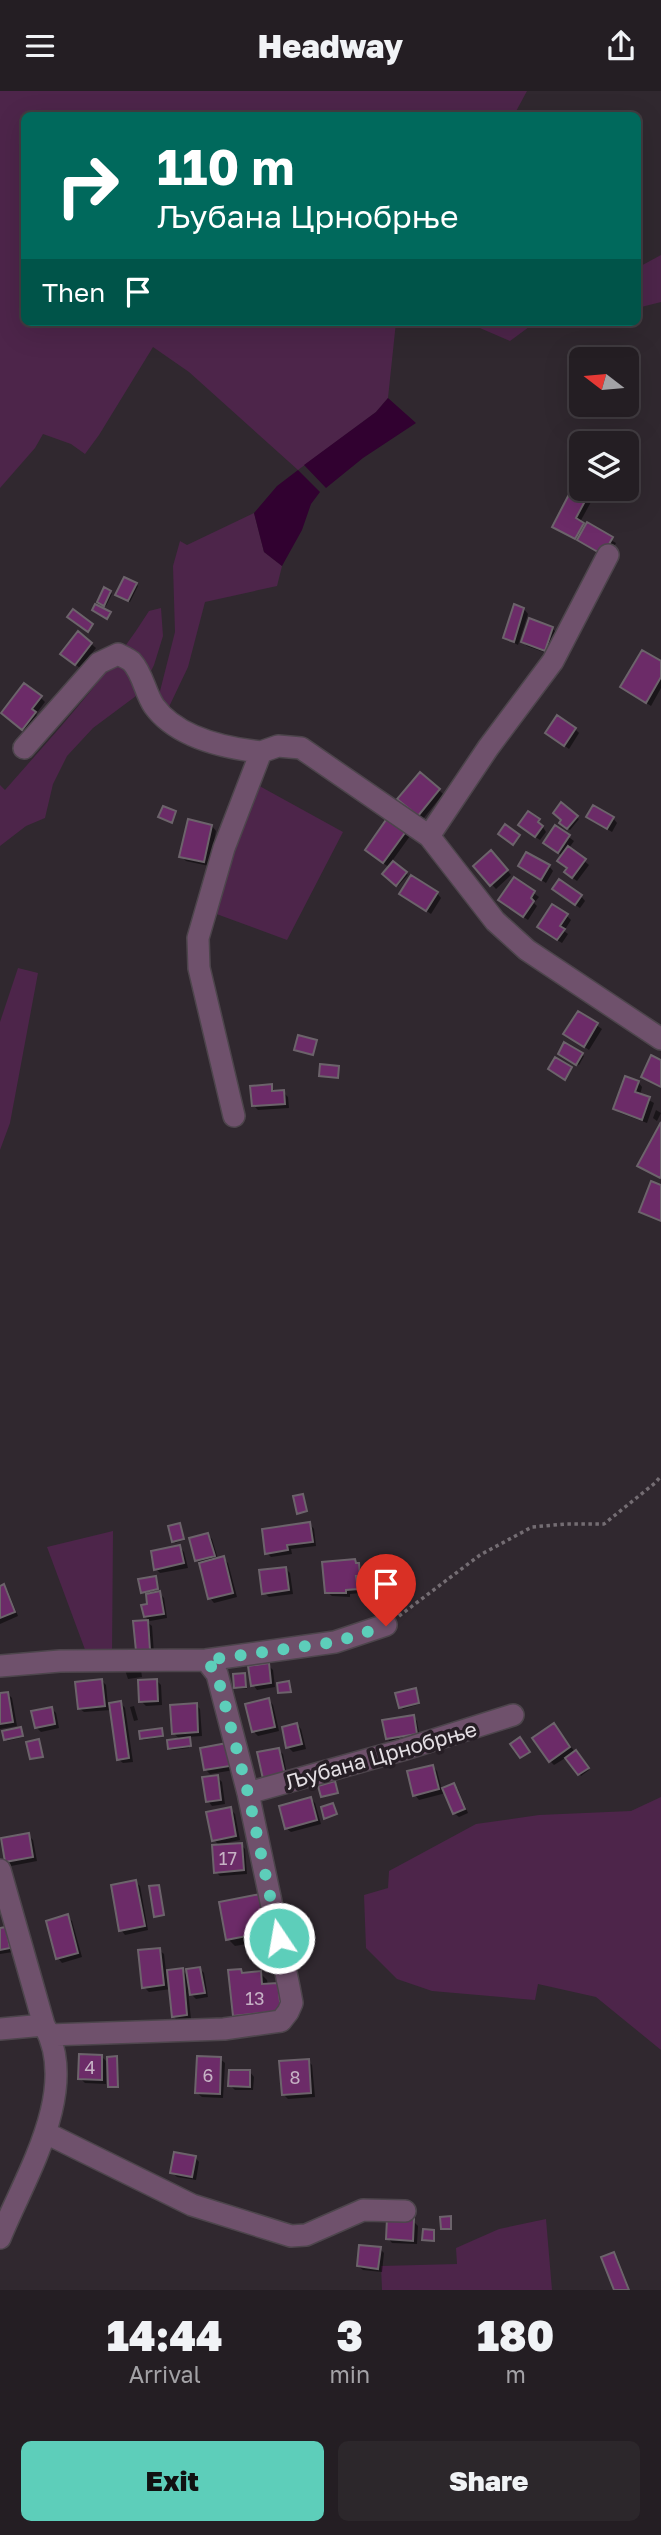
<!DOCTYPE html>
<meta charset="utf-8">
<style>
body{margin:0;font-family:"Golos Text",sans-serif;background:#2c272b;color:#f1f3f6;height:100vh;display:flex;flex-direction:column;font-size:26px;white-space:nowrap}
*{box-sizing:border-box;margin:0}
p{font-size:23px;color:#a3a2a6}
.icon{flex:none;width:38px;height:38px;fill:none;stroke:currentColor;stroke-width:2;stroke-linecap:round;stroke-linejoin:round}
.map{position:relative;height:2199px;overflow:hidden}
.sheet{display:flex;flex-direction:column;background:#241e23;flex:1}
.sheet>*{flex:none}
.banner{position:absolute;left:21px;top:21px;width:620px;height:214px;border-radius:10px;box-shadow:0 7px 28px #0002,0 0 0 2px #413c41;background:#00695c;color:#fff;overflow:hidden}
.needle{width:46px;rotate:286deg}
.tools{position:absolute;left:569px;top:256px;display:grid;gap:14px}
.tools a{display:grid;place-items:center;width:70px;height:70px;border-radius:10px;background:#241e23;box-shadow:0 7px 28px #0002,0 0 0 2px #413c41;font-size:35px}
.pin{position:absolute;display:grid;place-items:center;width:60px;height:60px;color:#fff;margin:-72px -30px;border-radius:50% 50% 50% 0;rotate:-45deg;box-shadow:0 0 7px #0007}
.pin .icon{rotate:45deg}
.me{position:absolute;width:77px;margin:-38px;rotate:348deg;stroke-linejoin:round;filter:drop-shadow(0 0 5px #0008)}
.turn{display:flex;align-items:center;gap:24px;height:147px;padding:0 21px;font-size:32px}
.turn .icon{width:91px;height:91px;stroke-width:2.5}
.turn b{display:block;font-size:49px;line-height:60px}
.then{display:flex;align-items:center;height:66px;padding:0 21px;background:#0003;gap:14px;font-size:26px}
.eta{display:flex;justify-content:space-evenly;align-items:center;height:119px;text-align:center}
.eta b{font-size:42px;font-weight:800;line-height:49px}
.button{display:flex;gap:14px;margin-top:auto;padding:14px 21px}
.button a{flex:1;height:80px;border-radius:10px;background:#5dceba;color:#111;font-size:28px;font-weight:800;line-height:80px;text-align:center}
.button a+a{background:#2c272b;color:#f1f3f6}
header{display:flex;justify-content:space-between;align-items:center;height:91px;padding:0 21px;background:#241e23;font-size:32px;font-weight:800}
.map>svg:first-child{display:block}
.green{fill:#4d254a}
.water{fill:#310130}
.shadow{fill:#0007}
.building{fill:#6c2b68;stroke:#6c636b;stroke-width:2}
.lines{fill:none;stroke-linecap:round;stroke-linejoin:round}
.minor-casing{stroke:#4d454c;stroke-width:24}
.path{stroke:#746d73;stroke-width:3.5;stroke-dasharray:3.5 3.5;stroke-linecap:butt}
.minor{stroke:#6f516c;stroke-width:21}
.route{stroke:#5dceba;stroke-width:12;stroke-dasharray:0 21.6}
.labels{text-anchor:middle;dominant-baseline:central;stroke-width:7;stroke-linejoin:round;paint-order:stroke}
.number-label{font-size:18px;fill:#c6b2c5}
.street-label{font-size:21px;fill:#e4dfe4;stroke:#261e25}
</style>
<header><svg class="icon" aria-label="menu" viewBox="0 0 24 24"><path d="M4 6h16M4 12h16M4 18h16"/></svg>Headway<svg class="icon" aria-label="share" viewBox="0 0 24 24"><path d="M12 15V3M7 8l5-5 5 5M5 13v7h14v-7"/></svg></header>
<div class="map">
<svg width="661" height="2199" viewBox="0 0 661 2199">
<rect width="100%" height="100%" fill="#30282f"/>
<path class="green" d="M0,0H527L514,24H24V231H396L388,307L376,321L298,379L189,281L153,256L99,344L85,363L71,353L43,343L35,357L0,397Z
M661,164V211L637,217V177Z
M466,231H546L533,233L510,250Z
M254,422L264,461L282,475L277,495L205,511L188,576L167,620L158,608L175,541L173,475L180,450L187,454Z
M161,517L163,545L154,574L140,602L93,637L67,665L53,693L45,727L26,735L0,755V694L5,699C55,642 108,585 149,520Z
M254,692L343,741L287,849L211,821Z
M18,877L38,882L10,1032L0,1059V931Z
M113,1440L112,1564H87L47,1456Z
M661,1706V1959L596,1906L538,1893L535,1909L432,1900L397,1888L366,1857L364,1804L388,1797L389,1780L476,1733L539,1724L631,1720Z
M546,2128L552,2199H382L381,2175L457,2173L456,2157L499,2138Z"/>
<path class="water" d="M388,307L416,332L363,367L326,397L304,374L376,321Z
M298,379L320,401L311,413L302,439L282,475L264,461L254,422L277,395Z"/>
<path class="shadow" d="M581,389V397H594L597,400L580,431L616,452L608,467L554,435Z
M136,493L138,495L130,511L119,506Z
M110,501L112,503L106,515L100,512Z
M524,518L528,523L518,554L505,547Z
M552,537L557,542L549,563L527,555L523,551Z
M78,542L96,557L80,577L67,567Z
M661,572V597L651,615L622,596Z
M40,606L45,611L36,623L39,626L27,642L8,627Z
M575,638L579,642L569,658L547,642Z
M439,699L443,703L423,728L404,712Z
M561,714L579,728L570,739L561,732Z
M588,726L613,727L617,732L612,741Z
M539,730L546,741L540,749L524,738Z
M212,735L216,740L209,775L186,770L181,765Z
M555,736L574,750L569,757L589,774L577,790L570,785L563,765L549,756Z
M405,740L410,745L392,770L408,784L398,795L384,783L390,777L372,764Z
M491,761L511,784L496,798L475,775Z
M520,775H549L553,780L546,792Z
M515,788L539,806L534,812L537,815L528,829L505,813Z
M437,802L441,807L431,823L402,803Z
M558,802L581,805L585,810L580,817Z
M567,825L571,829L564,840L568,843L562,852L543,840Z
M579,922L602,938L589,959L566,943Z
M565,954L584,965L579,974L561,964Z
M638,991L642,996L640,1004L654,1012L647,1032L620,1022L615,1018Z
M271,995L276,1002L283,1001L288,1006L289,1017L258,1019L254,1015Z
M656,1019L661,1022L657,1030L653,1027Z
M310,1433L314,1438L316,1455L291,1458L292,1463L271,1466L267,1462Z
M180,1434L185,1449L175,1452L174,1450Z
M208,1444L212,1448L218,1468L223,1467L228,1472L237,1506L214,1512L210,1507L201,1474L197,1469Z
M180,1456L184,1461L188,1477L160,1482L156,1478Z
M355,1470L363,1478L364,1489H360L361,1502L350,1503V1506L332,1505L327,1501Z
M286,1478L290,1482L293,1503L269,1506L264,1502Z
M155,1487L159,1500H157L164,1507L167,1527L150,1530L145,1526L149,1514L147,1502L142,1501Z
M4,1495L8,1500L18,1525L0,1533V1497Z
M149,1530L147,1531L152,1535L154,1563L142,1564L135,1531Z
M268,1574L273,1579L275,1596L257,1599L253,1594Z
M125,1579H141L142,1586L128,1588Z
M244,1583L247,1598H238L236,1597Z
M102,1590L106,1594L108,1614L121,1612L125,1617L133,1671L123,1672L118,1668L111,1619L84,1621L79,1617Z
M157,1590L161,1594L162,1614L146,1615L141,1610Z
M417,1601L420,1613L403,1618L401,1616Z
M7,1602L12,1607L17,1635L0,1638V1604Z
M269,1609L273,1614L279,1640L258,1645L253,1640Z
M196,1614L200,1618L202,1645L187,1646L189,1657L172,1659L170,1658L181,1649L173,1642Z
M134,1615L138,1629L134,1630L130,1616Z
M51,1617L56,1622L59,1637L41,1641L36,1636Z
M413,1626L417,1630L420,1647L392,1652L387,1648Z
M297,1634L301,1638L306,1658L293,1661L288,1656Z
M21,1637L24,1646L7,1650L6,1648Z
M161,1639L164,1646L143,1649L142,1647Z
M558,1639L589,1679L581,1685L567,1666L554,1674L550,1670Z
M226,1654L234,1679L210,1683L205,1678Z
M278,1659L283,1663L288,1688L259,1663Z
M433,1676L437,1680L442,1699L454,1694L458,1698L468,1722L459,1726L454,1722L446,1702L419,1709L415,1704Z
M217,1686L222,1691L225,1713L212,1715L208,1710Z
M311,1708L315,1712L321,1733L291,1741L286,1737Z
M230,1718L235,1723L240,1749L220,1753L221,1755L241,1754L245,1758L247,1783L220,1785L216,1781L220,1755L214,1749Z
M28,1744L33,1749L37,1770L11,1775L7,1770Z
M135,1791L140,1795L148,1839L125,1844L121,1839Z
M259,1805L270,1834L256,1836L258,1851L235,1855L228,1848Z
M67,1825L72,1830L82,1866L62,1872L58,1867Z
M0,1839L10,1843L13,1861L0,1863Z
M159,1859L164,1863L167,1889L182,1879L189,1886L200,1878L204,1882L208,1906L196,1908L188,1900L191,1928L178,1930L173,1925L171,1898L149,1901L144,1896Z
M241,1879L245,1883L260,1882L267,1889L268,1894L278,1893L287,1927L241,1931L234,1924Z
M102,1966L106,1970V1993L85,1992L80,1987Z
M116,1967L119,1997H112L110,1995Z
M220,1968L225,1972L223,2007L202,2006L197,2002Z
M308,1970L312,1974L315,2006L288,2008L284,2004Z
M250,1981L254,1986L253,1999H235L230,1994Z
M195,2066L199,2071L196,2089L177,2086L172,2081Z
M413,2130L418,2135L417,2153L392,2152L388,2147Z
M380,2158L384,2162L382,2181L363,2179L358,2175Z
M614,2163L618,2168L630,2199H616Z"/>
<path class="building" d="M578,386L581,387V397H592L576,427L584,432L575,448L552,436Z
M587,431L613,446L603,464L577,449Z
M124,486L137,492L128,510L115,504Z
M104,496L111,500L104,515L97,511Z
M95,513L111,521L107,528L92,519Z
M514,513L524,517L514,551L503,547Z
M73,518L93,533L88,541L67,526Z
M529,527L553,536L545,560L521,551Z
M78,540L92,552L75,574L60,563Z
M642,559L661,570V586L646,612L620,596Z
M24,592L42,605L32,618L36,621L22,639L1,622Z
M557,624L576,637L564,655L545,642Z
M420,681L440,698L418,725L397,708Z
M561,711L578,725L567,738L559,732L561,729L553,722Z
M593,714L614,726L607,738L586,726Z
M163,715L176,720L172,732L158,726Z
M528,720L540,728L538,731L543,735L535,746L518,734Z
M388,726L407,739L383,772L365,759Z
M188,728L212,734L204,771L179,766Z
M505,733L520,744L513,754L498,743Z
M555,734L570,744L558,762L543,752Z
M568,755L586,768L572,787L564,781L567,777L557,770Z
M491,759L508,779L490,795L473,775Z
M526,761L550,774L541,789L518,775Z
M393,770L407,781L396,795L382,783Z
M411,784L438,801L426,820L399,803Z
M514,786L535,800L531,807L534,810L523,826L498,809Z
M559,788L582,804L575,814L552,798Z
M552,813L568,823L560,835L565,838L557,849L537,836Z
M578,920L598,932L584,956L563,943Z
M298,944L317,949L313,964L294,959Z
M564,951L583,962L576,974L558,963Z
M651,964L661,969V996L641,986Z
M555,966L572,976L565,989L548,978Z
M320,973L339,975L338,987L319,985Z
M625,985L639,990L635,1001L650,1006L642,1029L613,1018Z
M272,993V1000L284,999L285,1013L252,1015L250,995Z
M661,1031V1085L660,1087L637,1075Z
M651,1090L661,1094V1130L639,1121Z
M303,1403L307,1420L297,1423L293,1405Z
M310,1431L313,1451L287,1454L288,1459L265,1463L262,1438Z
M180,1432L184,1448L172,1451L168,1435Z
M208,1442L215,1465L195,1470L189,1447Z
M180,1454L184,1472L154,1479L151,1460Z
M224,1465L233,1502L208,1508L199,1472Z
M355,1468L356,1472H359L360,1485H356L358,1498L346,1499V1502H325L322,1471Z
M286,1476L289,1499L262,1503L259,1479Z
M156,1485L158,1498L141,1502L138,1488Z
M4,1493L15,1521L0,1527V1495Z
M160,1500L164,1523L144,1526L141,1514L147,1513L146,1503Z
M148,1529L150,1559L136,1560L133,1530Z
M269,1572L271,1592L251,1595L248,1575Z
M245,1582L246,1596L234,1597L233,1583Z
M102,1588L105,1615L78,1618L75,1591Z
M157,1588L158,1610L139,1611L138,1589Z
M289,1590L291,1601L278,1602L277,1592Z
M416,1597L419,1612L399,1617L395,1602Z
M8,1601L13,1631L0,1633V1602Z
M269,1607L275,1636L252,1641L245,1613Z
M121,1610L129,1667L117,1669L109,1612Z
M197,1612L198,1641L172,1643L170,1614Z
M52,1616L55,1633L35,1637L31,1620Z
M414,1624L417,1643L386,1648L382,1629Z
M297,1632L302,1653L286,1657L282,1636Z
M554,1632L570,1656L549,1671L532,1647Z
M21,1636L23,1645L4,1649L2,1640Z
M162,1637L163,1645L140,1648L139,1640Z
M190,1646L191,1655L168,1658L167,1649Z
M520,1646L530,1661L520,1667L510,1653Z
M39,1648L43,1666L30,1668L26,1651Z
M227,1652L230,1675L204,1679L200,1657Z
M279,1657L285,1684L263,1688L257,1661Z
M576,1659L589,1677L578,1684L565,1667Z
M433,1674L439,1698L413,1705L407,1680Z
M218,1684L221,1709L206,1711L202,1686Z
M335,1690L338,1702L321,1706L318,1695Z
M454,1692L465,1718L453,1723L442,1697Z
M311,1706L317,1729L285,1738L279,1715Z
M333,1712L337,1723L324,1728L321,1716Z
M231,1716L236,1745L212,1750L206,1721Z
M29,1742L33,1766L5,1771L1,1747Z
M242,1752L244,1779L214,1782L212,1754Z
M136,1789L145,1835L119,1840L111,1794Z
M159,1794L164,1824L154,1826L149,1795Z
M260,1803L264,1827L250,1830L252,1844L226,1849L219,1811Z
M68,1823L78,1862L56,1868L46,1830Z
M6,1836L10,1857L0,1859V1837Z
M160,1857L164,1894L142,1897L138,1859Z
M200,1876L205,1902L190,1904L186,1878Z
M183,1877L187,1924L172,1926L167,1879Z
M241,1878L242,1882L261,1880L262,1893L278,1892L281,1920L233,1925L228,1879Z
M79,1963L102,1964V1989L78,1988Z
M117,1965L118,1996H108L107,1966Z
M197,1965L221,1966L220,2003L195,2002Z
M309,1968L311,2002L282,2004L279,1970Z
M229,1979H250V1996L228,1995Z
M174,2061L196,2065L192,2086L170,2082Z
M451,2125V2138H441L440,2126Z
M387,2127L414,2128L413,2150L386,2148Z
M423,2138L434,2139V2150L422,2149Z
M359,2154L381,2156L378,2178L357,2175Z
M614,2161L629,2199H614L601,2166Z"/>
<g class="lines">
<g class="minor-casing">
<path id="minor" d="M24,657L99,572L118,563C122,565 129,568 132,571C143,583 145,602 154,615C177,647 225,657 261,661
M429,745L488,657L553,570L608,464
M234,1025L199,877L198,847L224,757L261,661L278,655L301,657L429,745L495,830L527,859L661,948
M0,1575L60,1570L206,1569L335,1551L386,1534
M248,1702L402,1659L513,1624
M0,1938L44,1934
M49,1944L224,1938L281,1930L288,1921L292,1912L289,1896L248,1702L217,1583L206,1569
M46,2042L192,2114L291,2145L306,2144L363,2119L405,2120
M0,2147C24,2087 81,1999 44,1934L0,1779"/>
</g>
<path class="path" d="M399,1525L480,1464L532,1436L566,1433H604L655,1392L661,1385"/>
<use href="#minor" class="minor"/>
</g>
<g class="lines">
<path class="route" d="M279,1847L248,1702L217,1583L206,1569L335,1551L386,1535"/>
</g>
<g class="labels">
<g class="number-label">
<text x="228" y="1767">17</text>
<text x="255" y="1907">13</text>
<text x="90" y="1976">4</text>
<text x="208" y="1984">6</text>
<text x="295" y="1986">8</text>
</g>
<g class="street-label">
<text transform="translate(381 1664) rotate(-16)">Љубана Црнобрње</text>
</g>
</g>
</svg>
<div class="tools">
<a><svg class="needle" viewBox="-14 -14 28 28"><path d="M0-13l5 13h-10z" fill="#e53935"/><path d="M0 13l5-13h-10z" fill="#a3a2a6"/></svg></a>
<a><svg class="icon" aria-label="layers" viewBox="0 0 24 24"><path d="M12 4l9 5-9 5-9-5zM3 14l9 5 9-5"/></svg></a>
</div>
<div class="pin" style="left:386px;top:1535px;background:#d93025"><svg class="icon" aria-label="arrive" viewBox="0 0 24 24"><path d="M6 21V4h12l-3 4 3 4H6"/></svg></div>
<svg class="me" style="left:279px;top:1847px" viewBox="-20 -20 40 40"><circle r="17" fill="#5dceba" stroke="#fff" stroke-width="3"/><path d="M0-11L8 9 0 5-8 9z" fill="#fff"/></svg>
<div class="banner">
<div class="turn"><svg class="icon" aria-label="right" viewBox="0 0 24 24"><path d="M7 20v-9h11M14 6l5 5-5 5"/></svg><div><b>110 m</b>Љубана Црнобрње</div></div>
<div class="then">Then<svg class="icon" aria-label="arrive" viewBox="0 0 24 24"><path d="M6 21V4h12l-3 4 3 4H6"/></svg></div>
</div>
</div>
<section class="sheet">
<div class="eta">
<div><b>14:44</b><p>Arrival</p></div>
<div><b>3</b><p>min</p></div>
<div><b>180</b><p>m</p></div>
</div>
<div class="button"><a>Exit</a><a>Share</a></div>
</section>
